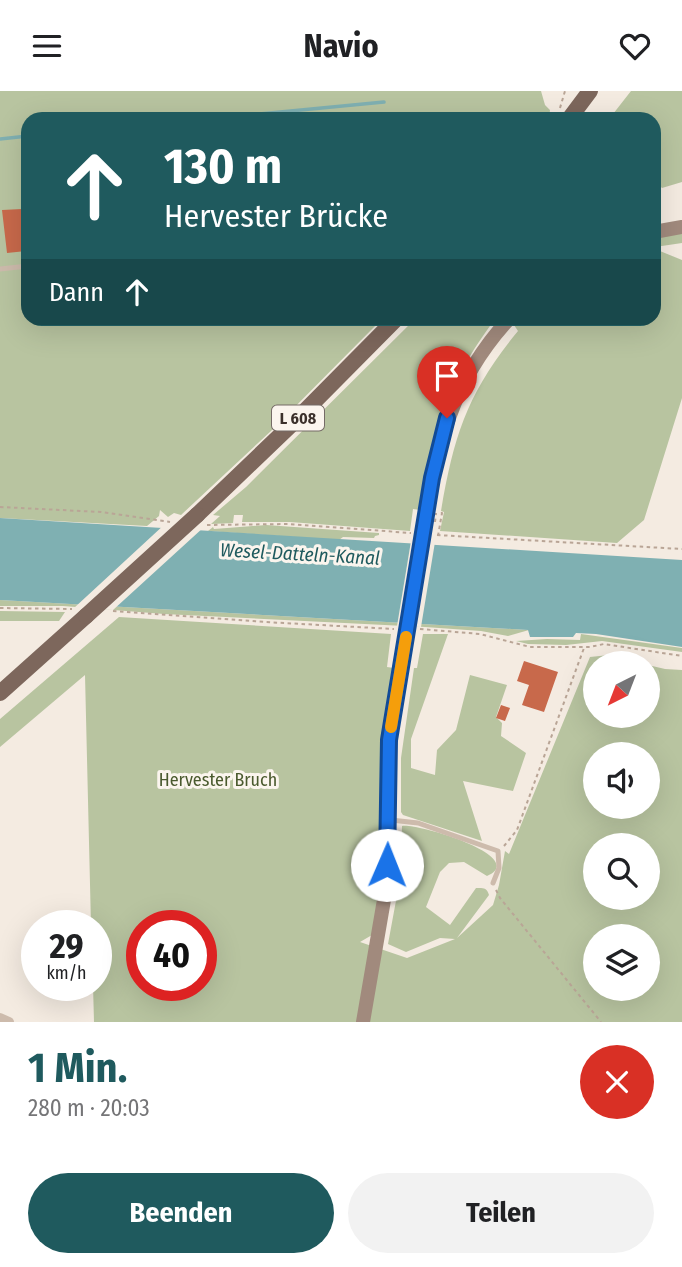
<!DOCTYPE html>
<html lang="de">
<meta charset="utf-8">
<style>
body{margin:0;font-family:"Fira Sans Condensed",sans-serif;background:#f2f2f2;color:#202124;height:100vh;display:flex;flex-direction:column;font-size:26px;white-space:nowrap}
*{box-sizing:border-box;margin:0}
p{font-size:23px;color:#757577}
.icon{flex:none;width:38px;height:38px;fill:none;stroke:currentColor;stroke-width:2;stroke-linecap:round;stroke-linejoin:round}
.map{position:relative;height:931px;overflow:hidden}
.sheet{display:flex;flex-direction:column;background:#fff;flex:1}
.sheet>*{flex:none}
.hud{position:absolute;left:21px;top:21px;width:640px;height:214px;border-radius:21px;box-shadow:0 7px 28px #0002;background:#1f5a5e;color:#fff;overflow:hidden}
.needle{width:46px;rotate:222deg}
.buttons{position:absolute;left:583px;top:560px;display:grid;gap:14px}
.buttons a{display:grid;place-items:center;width:77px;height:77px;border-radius:50%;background:#fff;box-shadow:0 7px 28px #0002;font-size:35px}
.speed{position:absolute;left:21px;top:819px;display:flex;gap:14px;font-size:35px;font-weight:700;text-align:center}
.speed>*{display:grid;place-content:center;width:91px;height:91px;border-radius:50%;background:#fff;box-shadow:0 7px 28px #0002;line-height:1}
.speed small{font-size:18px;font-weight:400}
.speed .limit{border:10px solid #d22;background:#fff;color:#111}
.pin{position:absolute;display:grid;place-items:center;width:60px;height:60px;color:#fff;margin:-72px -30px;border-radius:50% 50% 50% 0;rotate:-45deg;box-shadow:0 0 7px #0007}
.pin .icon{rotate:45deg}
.me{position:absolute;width:77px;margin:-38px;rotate:1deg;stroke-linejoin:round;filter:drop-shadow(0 0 5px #0008)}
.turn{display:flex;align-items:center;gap:24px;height:147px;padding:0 28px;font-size:32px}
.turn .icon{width:91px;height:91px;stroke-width:2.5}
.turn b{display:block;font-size:49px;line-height:60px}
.then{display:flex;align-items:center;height:66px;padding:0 28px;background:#0003;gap:14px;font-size:26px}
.round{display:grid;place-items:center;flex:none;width:74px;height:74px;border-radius:37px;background:#f2f2f2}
.headline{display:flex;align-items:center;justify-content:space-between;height:119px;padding:0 28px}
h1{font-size:42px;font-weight:700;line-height:52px;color:#1f5a5e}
.action{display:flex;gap:14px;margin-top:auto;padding:14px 28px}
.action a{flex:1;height:80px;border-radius:42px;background:#1f5a5e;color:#fff;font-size:28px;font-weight:700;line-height:80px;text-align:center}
.action a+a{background:#f2f2f2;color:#202124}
header{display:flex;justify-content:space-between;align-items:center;height:91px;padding:0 28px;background:#fff;font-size:32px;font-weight:700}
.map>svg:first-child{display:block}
.green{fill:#b8c4a0;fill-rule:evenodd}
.water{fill:#7fb0b2}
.pier{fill:#f4ebe1}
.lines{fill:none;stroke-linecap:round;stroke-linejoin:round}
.stream{stroke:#7fb0b2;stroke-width:3.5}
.building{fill:#c8694b}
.path{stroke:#b9a596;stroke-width:2;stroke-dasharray:3.5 3.5;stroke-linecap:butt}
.lane{stroke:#cdbbac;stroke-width:5}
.street{stroke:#cdbbac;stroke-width:10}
.secondary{stroke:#a18a7d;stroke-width:14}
.primary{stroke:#7d675c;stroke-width:16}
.path-bridge{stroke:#b9a596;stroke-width:2;stroke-dasharray:3.5 3.5;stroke-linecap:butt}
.secondary-bridge{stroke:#a18a7d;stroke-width:14}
.primary-bridge{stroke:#7d675c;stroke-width:16}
.route-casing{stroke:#114b97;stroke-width:18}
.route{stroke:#1a73e8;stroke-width:12}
.slow{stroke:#f59e0b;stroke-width:12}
.labels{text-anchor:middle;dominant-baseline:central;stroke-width:6;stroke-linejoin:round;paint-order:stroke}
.shield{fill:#fbf5ee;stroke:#756b66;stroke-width:2}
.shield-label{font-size:16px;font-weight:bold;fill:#3b302b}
.park-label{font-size:18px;fill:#4a5a2e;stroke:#fbf5ee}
.water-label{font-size:19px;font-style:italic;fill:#1f5a5e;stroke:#fbf5ee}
</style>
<header><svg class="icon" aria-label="menu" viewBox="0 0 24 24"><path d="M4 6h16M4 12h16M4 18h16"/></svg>Navio<svg class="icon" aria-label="heart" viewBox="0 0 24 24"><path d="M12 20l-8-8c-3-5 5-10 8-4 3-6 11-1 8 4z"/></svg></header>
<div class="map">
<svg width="682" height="931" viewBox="0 0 682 931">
<rect width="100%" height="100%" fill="#f4ebe1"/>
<path class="green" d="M0,0H541L545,14L550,19L549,28H28V228H382L271,340L181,424L174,422L168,426L160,419L159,425L147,435L0,427Z
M631,0H682V91L662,97L655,90L654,28H614L613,23Z
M682,142V152L655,156L654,147Z
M655,158L682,169V307L644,429L617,452L440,440L444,421L441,420C454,343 468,301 518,240L514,234L520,228H654Z
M415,228H495C446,295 432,337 420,419L413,418L410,440L290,431H242L243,424H234L233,432L211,433L220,425L213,424L246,396Z
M266,434L379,442V444L375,445L374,447L343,446L339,449L208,440L213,436L214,438Z
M0,509L529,539L508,545L481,540L425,536L164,523L63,515H0Z
M0,520L65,521L59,530H0Z
M119,526L391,543L387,576L394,577L383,652L382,750L378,810L372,844L360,851L407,867L455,848L440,847L406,861L388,853L400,788L402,735C418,732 530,766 487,785L464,771L449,772L440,781L426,816L450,834L476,797C482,797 487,796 489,804L457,847L493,814L499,794L505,760L509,763L590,566L609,564L642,572H595V625H648V574L665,578L682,579V931H94L93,894H96V835H91L85,584L0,656V628ZM595,663H648V716H595ZM595,754H648V807H595ZM142,835H201V894H142ZM595,845H648V898H595Z
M423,543H448L411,648V677L435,684L437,659L456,639L470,584L507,594L496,626L502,632L501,645L526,662L513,700L463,690L482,750L403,724L401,721V667L414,577H417Z
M581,543L682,557V561L602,550L566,554L528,553L516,550L547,548L580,549Z"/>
<path class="water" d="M0,427L682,469V556L596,543L576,542L573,546H530L528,539L0,509Z"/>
<path class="pier" d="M165,433L204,436L113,519L74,517Z
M411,450L435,451L421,536L397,535Z"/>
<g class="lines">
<path class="stream" d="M208,28L384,11
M0,48L28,45"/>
</g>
<path class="building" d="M22,118L26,160L7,162L2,119Z
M524,570L558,581L544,621L522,614L529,594L517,590Z
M501,614L510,617L505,630L496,627Z"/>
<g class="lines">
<path class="path" d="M560,17L565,0
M0,416L101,421L170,431
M207,434L288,433L411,442
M437,444L682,458
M438,445L442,422H439
M0,517L72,518
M113,520L265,531L394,538
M420,538L480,543L530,556H590L604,553L682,565
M504,755L517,739L584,557
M496,799L500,807L601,931"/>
<path class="lane" d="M0,178L28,175
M391,729L418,732L498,760L499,777L493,792"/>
<path class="street" d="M0,927L9,931"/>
<path class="secondary" d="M654,141L682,136
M424,437C438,354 450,292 509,228
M363,931L385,803L388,764L389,649L404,559"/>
<path class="primary" d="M569,28L590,0
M197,424L291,334L396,228
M0,602L86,525"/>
<path class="path-bridge" d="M435,431L436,422"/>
<path class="secondary-bridge" d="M404,559L424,437"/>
<path class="primary-bridge" d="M86,525L197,424"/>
</g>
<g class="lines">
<g class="route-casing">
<path id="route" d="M387,774L389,649L432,387L447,327"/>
</g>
<use href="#route" class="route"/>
<path class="slow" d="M391,636L406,546"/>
</g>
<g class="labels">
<rect class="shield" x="272" y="314.5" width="52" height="25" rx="5"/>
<g class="shield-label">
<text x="298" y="327">L 608</text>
</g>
<g class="park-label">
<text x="218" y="689">Hervester Bruch</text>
</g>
<g class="water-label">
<text transform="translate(300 463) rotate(3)">Wesel-Datteln-Kanal</text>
</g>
</g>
</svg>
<div class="buttons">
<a><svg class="needle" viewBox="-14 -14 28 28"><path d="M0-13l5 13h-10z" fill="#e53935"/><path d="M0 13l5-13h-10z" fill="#757577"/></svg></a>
<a><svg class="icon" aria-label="sound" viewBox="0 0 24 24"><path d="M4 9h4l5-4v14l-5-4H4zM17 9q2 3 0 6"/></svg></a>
<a><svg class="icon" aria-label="search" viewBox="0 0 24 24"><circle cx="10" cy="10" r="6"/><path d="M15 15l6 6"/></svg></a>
<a><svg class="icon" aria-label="layers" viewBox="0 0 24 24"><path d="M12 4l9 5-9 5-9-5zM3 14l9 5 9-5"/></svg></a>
</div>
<div class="speed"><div>29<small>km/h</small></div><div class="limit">40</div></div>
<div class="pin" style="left:447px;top:327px;background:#d93025"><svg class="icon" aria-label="arrive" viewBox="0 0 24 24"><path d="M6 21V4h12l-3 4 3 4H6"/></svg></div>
<svg class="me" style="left:387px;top:774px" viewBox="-20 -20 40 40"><circle r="19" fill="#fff"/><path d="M0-13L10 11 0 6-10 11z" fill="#1a73e8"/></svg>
<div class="hud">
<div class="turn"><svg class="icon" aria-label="ahead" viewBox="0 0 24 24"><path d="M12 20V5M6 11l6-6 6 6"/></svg><div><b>130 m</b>Hervester Brücke</div></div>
<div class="then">Dann<svg class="icon" aria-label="ahead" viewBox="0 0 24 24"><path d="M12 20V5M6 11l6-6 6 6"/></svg></div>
</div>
</div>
<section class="sheet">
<div class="headline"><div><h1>1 Min.</h1><p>280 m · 20:03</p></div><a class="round" style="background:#d93025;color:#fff"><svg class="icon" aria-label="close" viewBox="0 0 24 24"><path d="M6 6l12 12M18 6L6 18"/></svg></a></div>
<div class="action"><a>Beenden</a><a>Teilen</a></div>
</section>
